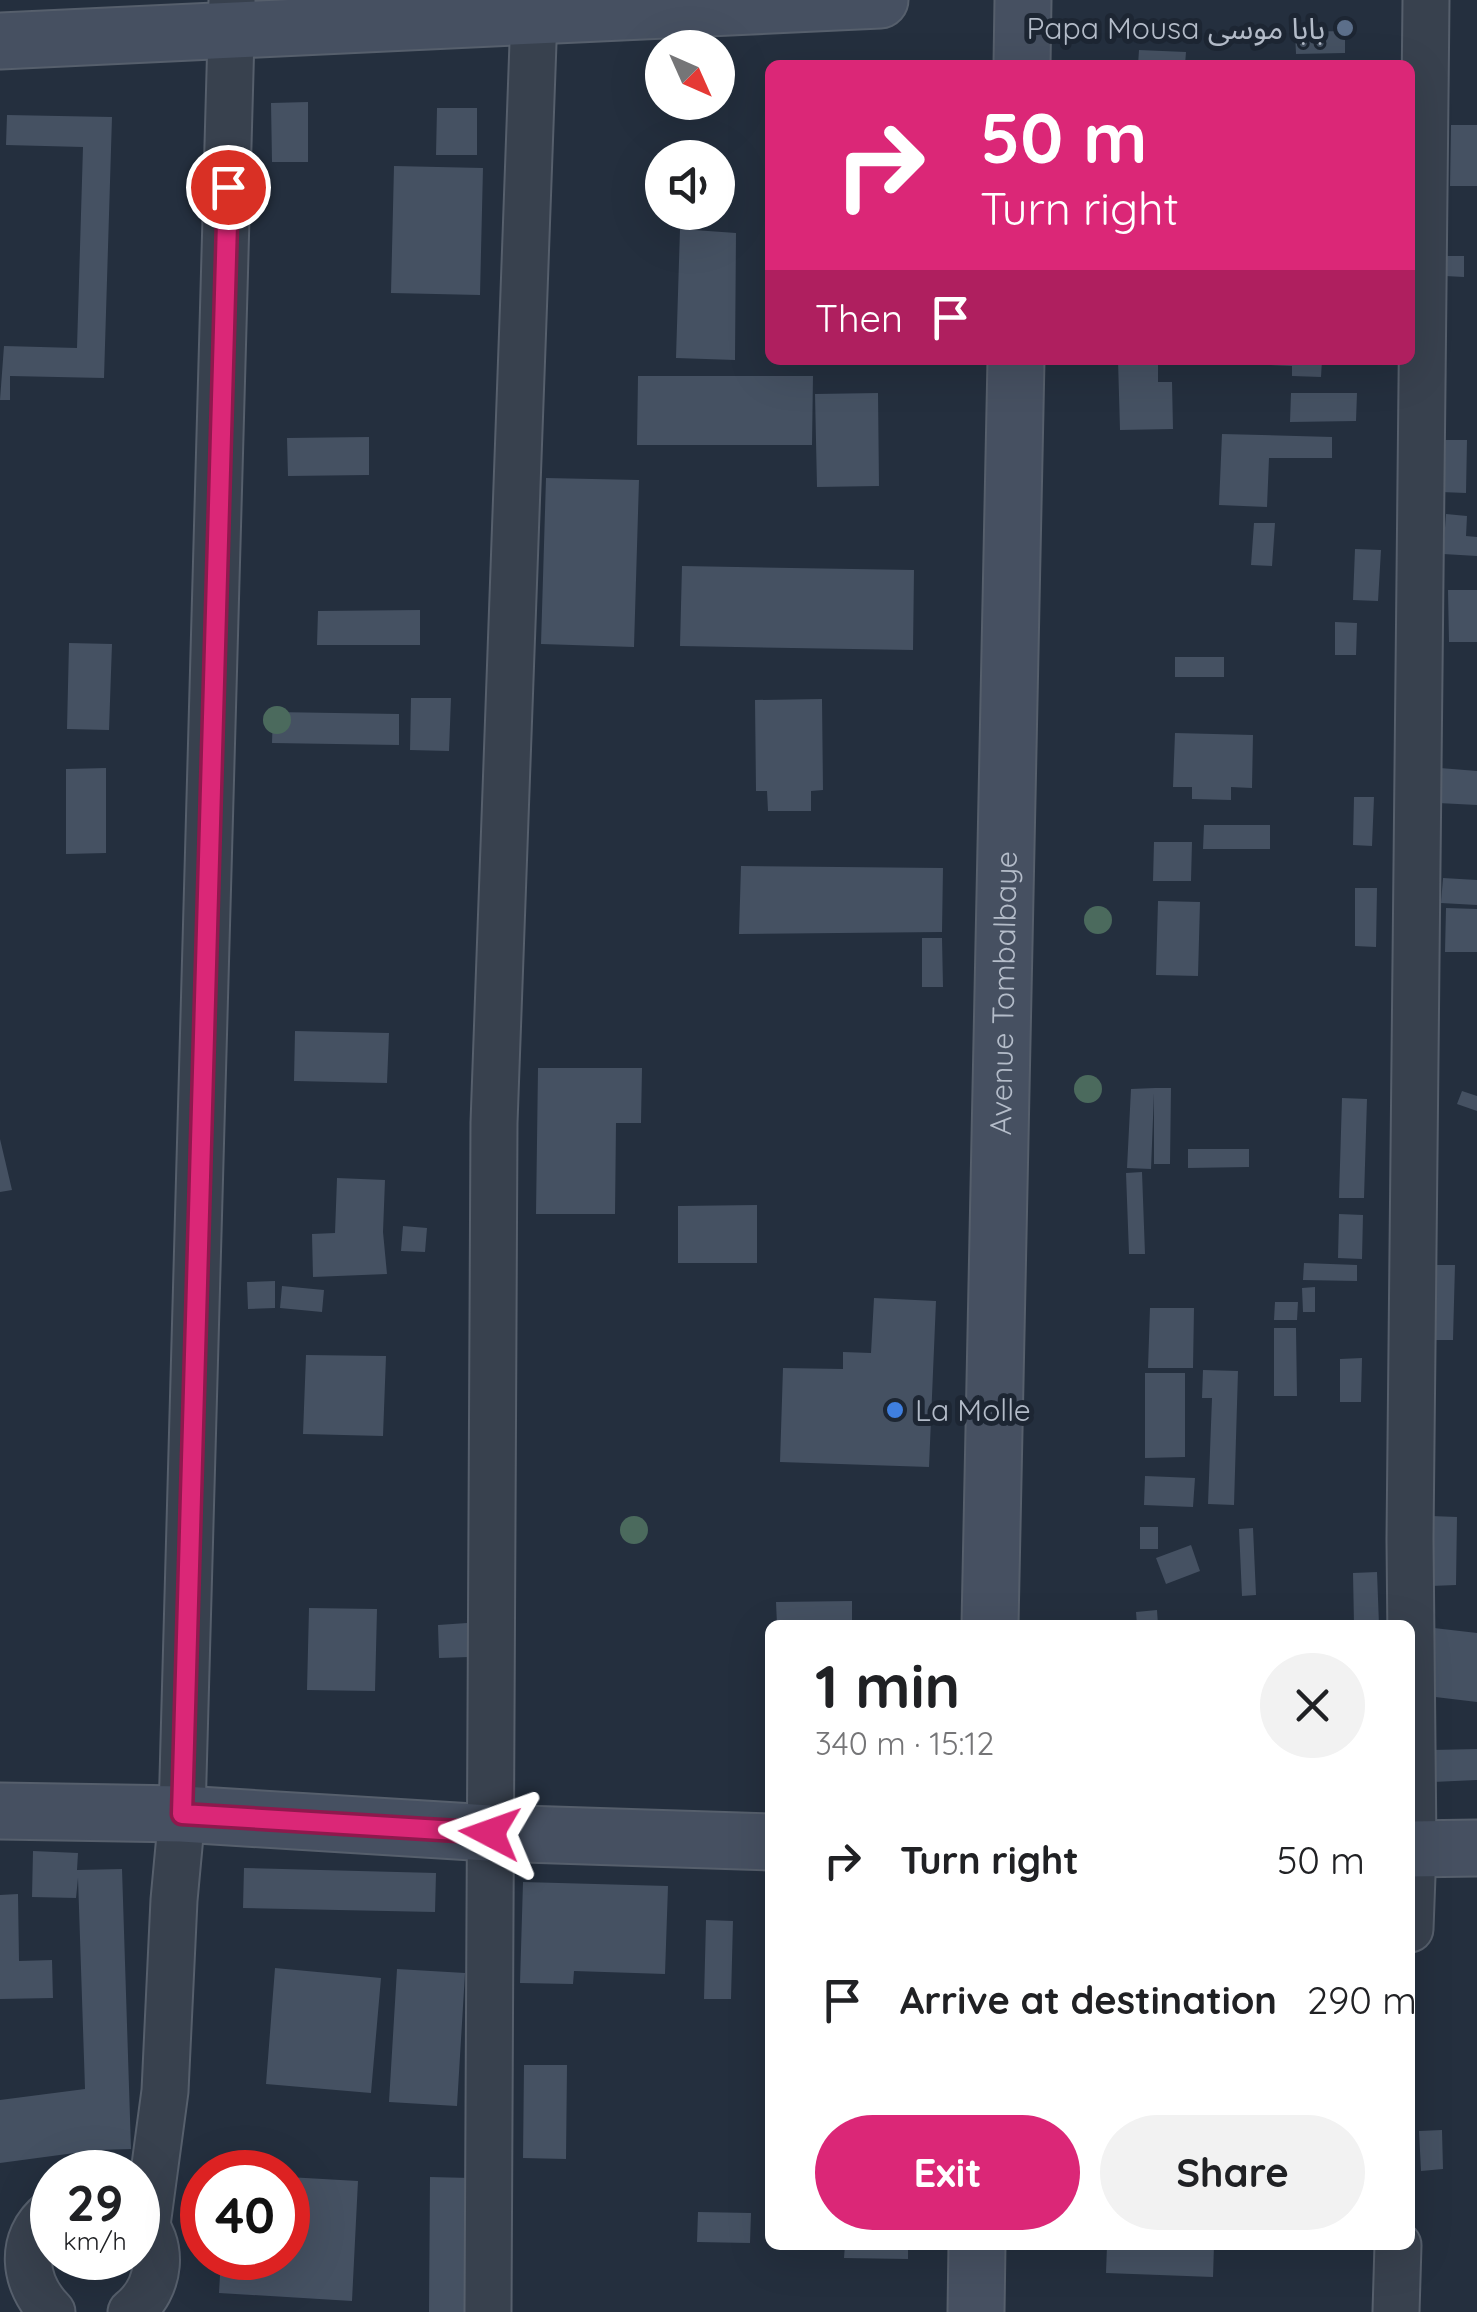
<!DOCTYPE html>
<meta charset="utf-8">
<style>
body{margin:0;font-family:Quicksand,"Noto Sans Arabic",sans-serif;background:#f2f2f2;color:#202124;height:100vh;display:flex;flex-direction:column;font-size:38px;white-space:nowrap}
*{box-sizing:border-box;margin:0}
p{font-size:32px;color:#757577}
.icon{flex:none;width:55px;height:55px;fill:none;stroke:currentColor;stroke-width:2;stroke-linecap:round;stroke-linejoin:round}
.map{position:relative;flex:1;overflow:hidden}
.sheet{position:absolute;left:765px;top:1620px;width:650px;height:630px;display:flex;flex-direction:column;background:#fff;border-radius:15px;box-shadow:0 10px 40px #0002}
.sheet>*{flex:none}
.banner{position:absolute;left:765px;top:60px;width:650px;height:305px;border-radius:15px;box-shadow:0 10px 40px #0002;background:#db2777;color:#fff;overflow:hidden}
.needle{width:65px;rotate:135deg}
.fabs{position:absolute;left:645px;top:30px;display:grid;gap:20px}
.fabs a{display:grid;place-items:center;width:90px;height:90px;border-radius:50%;background:#fff;box-shadow:0 10px 40px #0002;font-size:50px}
.speed{position:absolute;left:30px;top:2150px;display:flex;gap:20px;font-size:50px;font-weight:700;text-align:center}
.speed>*{display:grid;place-content:center;width:130px;height:130px;border-radius:50%;background:#fff;box-shadow:0 10px 40px #0002;line-height:1}
.speed small{font-size:25px;font-weight:400}
.speed .limit{border:15px solid #d22;background:#fff;color:#111}
.pin{position:absolute;display:grid;place-items:center;width:85px;height:85px;color:#fff;margin:-42px;border:5px solid #fff;border-radius:50%;box-shadow:0 2px 10px #0007}
.me{position:absolute;width:110px;margin:-55px;rotate:274deg;stroke-linejoin:round;filter:drop-shadow(0 0 8px #0008)}
.turn{display:flex;align-items:center;gap:35px;height:210px;padding:0 50px;font-size:45px}
.turn .icon{width:130px;height:130px;stroke-width:2.5}
.turn b{display:block;font-size:70px;line-height:85px}
.then{display:flex;align-items:center;height:95px;padding:0 50px;background:#0003;gap:20px;font-size:38px}
.round{display:grid;place-items:center;flex:none;width:105px;height:105px;border-radius:52px;background:#f2f2f2}
.head{display:flex;align-items:center;justify-content:space-between;height:170px;padding:0 50px}
h1{font-size:60px;font-weight:800;line-height:75px}
.action{display:flex;gap:20px;margin-top:auto;padding:20px 50px}
.action a{flex:1;height:115px;border-radius:60px;background:#db2777;color:#fff;font-size:40px;font-weight:800;line-height:115px;text-align:center}
.action a+a{background:#f2f2f2;color:#202124}
ul{padding:0;list-style:none}
li{display:flex;align-items:center;gap:30px;height:140px;padding:0 50px}
li div{flex:1}
li b{display:block;font-size:38px}
li em{font-style:normal}
.map>svg:first-child{display:block}
.building{fill:#455162}
.lines{fill:none;stroke-linecap:round;stroke-linejoin:round}
.street-casing{stroke:#565f6c;stroke-width:49}
.secondary-casing{stroke:#565f6c;stroke-width:59}
.street{stroke:#38414e;stroke-width:45}
.secondary{stroke:#465061;stroke-width:55}
.tree{fill:#4b6a5d}
.route-casing{stroke:#8e194d;stroke-width:25}
.route{stroke:#db2777;stroke-width:18}
.service-dot{fill:#5c6f8a;stroke:#1d2633;stroke-width:4}
.shop-dot{fill:#3f7fe0;stroke:#1d2633;stroke-width:4}
.labels{text-anchor:middle;dominant-baseline:central;stroke-width:10;stroke-linejoin:round;paint-order:stroke}
.poi-label{font-size:30px;fill:#b4bcc9;stroke:#1d2633;text-anchor:end}
.street-label{font-size:30px;fill:#b4bcc9;stroke:#1d2633}
</style>
<div class="map">
<svg width="1477" height="2312" viewBox="0 0 1477 2312">
<rect width="100%" height="100%" fill="#242f3e"/>
<path class="building" d="M1345,31V53L1296,54L1295,32Z
M1139,50L1186,52L1185,65H1138Z
M308,102V162H272L271,103Z
M437,108H477V155H436Z
M7,115L112,117L104,378L10,376V400H0L4,346L77,348L83,147L6,145Z
M1451,125H1477V186H1450Z
M394,166L483,168L480,295L391,293Z
M680,229L736,233L735,360L676,358Z
M1445,256H1464V277L1445,276Z
M1118,360H1158V382H1172L1173,429L1120,430Z
M1249,360H1322L1321,377L1292,376V366L1249,364Z
M638,376H813L812,445H637Z
M878,393L879,486L817,487L815,394Z
M1291,393H1357L1356,421L1290,422Z
M1222,434L1332,437V458H1269L1267,507L1219,505Z
M369,437V475L288,476L287,438Z
M1443,440H1467L1466,493L1441,492Z
M546,478L639,480L634,647L541,644Z
M1446,514L1467,516L1466,536L1477,537V556L1443,554Z
M1254,523H1275L1272,566L1251,565Z
M1355,549L1381,550L1378,601L1353,600Z
M682,566L914,570L913,650L680,646Z
M1448,590H1477V642H1449Z
M420,610V645H317L318,611Z
M1335,622L1357,623L1356,655H1335Z
M69,643L112,644L109,730L67,729Z
M1175,657H1224V677H1175Z
M411,698H451L449,751L410,750Z
M822,699L823,790L811,791V811H768L767,791H756L755,700Z
M273,712L399,714V745L272,743Z
M1175,733L1253,735L1252,788L1231,787V800L1192,799V787H1173Z
M106,768V853L66,854V769Z
M1440,768L1477,771V805L1438,803Z
M1354,797H1374L1372,846L1353,845Z
M1204,825H1270V849H1203Z
M1154,842H1192L1191,881H1153Z
M741,866L943,868L942,932L739,934Z
M1443,878L1477,880V905L1441,903Z
M1355,888H1377L1376,947L1355,946Z
M1158,901L1200,902L1198,976L1156,975Z
M1446,908L1477,909V952H1445Z
M922,938H942L943,987H922Z
M295,1031L389,1033L387,1083L294,1081Z
M538,1068H642L641,1123H616L615,1214H536Z
M1155,1088H1171L1170,1164H1154V1093L1151,1169L1127,1168L1131,1089Z
M1462,1091L1477,1096V1111L1457,1104Z
M1342,1098L1367,1099L1364,1198H1339Z
M0,1139L12,1190L0,1192Z
M1188,1149H1249V1167L1188,1168Z
M1142,1172L1145,1254H1129L1126,1173Z
M337,1178L385,1180L383,1232L387,1274L313,1277L312,1234L335,1233Z
M757,1205V1263H678V1206Z
M1339,1214L1363,1215L1362,1259L1338,1258Z
M403,1226L427,1228L425,1252L401,1251Z
M1304,1263L1357,1265V1281L1303,1280Z
M1436,1265H1455L1453,1340H1435Z
M275,1281V1308L248,1309L247,1282Z
M282,1286L324,1290L322,1312L280,1308Z
M1315,1287V1312H1303L1302,1288Z
M874,1298L936,1301L929,1467L780,1462L783,1368L843,1369V1352L871,1353Z
M1275,1302H1298L1297,1320H1274Z
M1150,1308H1194L1193,1368H1148Z
M1274,1328H1296L1297,1396H1274Z
M306,1355L386,1356L383,1436L303,1434Z
M1362,1358L1361,1402H1340V1359Z
M1203,1370L1238,1371L1234,1505L1208,1504L1212,1398H1202Z
M1145,1373H1185V1457L1145,1458Z
M1145,1476L1195,1478L1193,1507L1144,1505Z
M1431,1516L1457,1517L1456,1585L1431,1586Z
M1140,1527H1158V1549H1140Z
M1253,1528L1256,1595L1242,1596L1239,1529Z
M1191,1545L1200,1571L1166,1584L1156,1558Z
M1377,1572L1379,1625H1354L1353,1573Z
M852,1601V1625H777L776,1602Z
M309,1608L377,1609L375,1691L307,1690Z
M1157,1610L1158,1625H1137L1136,1612Z
M467,1623L469,1657L439,1658L438,1625Z
M1434,1628L1477,1633V1702L1427,1696Z
M1477,1749V1780L1433,1782L1432,1750Z
M33,1851L78,1853L77,1870L122,1869L131,2149L97,2150L0,2163V2100L85,2089L78,1878L76,1898L32,1897Z
M244,1868L436,1873L435,1912L243,1908Z
M523,1882L668,1886L665,1974L574,1971L573,1984L520,1983Z
M18,1894L19,1961L52,1960L53,1998L0,1999V1895Z
M706,1920L733,1921L731,1999H704Z
M275,1968L381,1978L371,2093L266,2084Z
M397,1969L465,1973L457,2106L389,2102Z
M524,2065H567L566,2159L523,2158Z
M1442,2130L1443,2169L1421,2171L1419,2131Z
M288,2177L358,2181L352,2301L219,2293L221,2258H288Z
M430,2177L471,2178L470,2312H429Z
M698,2212L751,2213L750,2243L697,2242Z
M845,2245H908V2259L844,2258Z
M1107,2245H1214L1213,2277L1106,2273Z"/>
<g class="lines">
<g class="street-casing">
<path id="street" d="M1410,1929L1413,1849L1410,1539L1426,0
M147,2225L165,2091L174,1900L182,1814L232,0
M52,2312C24,2284 17,2239 52,2212
M131,2312C161,2288 166,2243 138,2217
M488,2312L494,1123L534,15
M1396,2312L1398,2245"/>
</g>
<g class="secondary-casing">
<g id="secondary">
<path d="M0,41L880,0"/>
<path d="M1022,65L1023,0"/>
<path id="s1" d="M990,1625L1016,360"/>
<path d="M0,1811L182,1814L489,1833L770,1842"/>
<path d="M1410,1849L1477,1848"/>
<path d="M976,2312L977,2245"/>
</g>
</g>
<use href="#street" class="street"/>
<use href="#secondary" class="secondary"/>
</g>
<g class="tree">
<circle cx="277" cy="720" r="14"/>
<circle cx="1098" cy="920" r="14"/>
<circle cx="1088" cy="1089" r="14"/>
<circle cx="634" cy="1530" r="14"/>
</g>
<g class="lines">
<g class="route-casing">
<path id="route" d="M228,187L182,1814L490,1833"/>
</g>
<use href="#route" class="route"/>
</g>
<circle class="service-dot" cx="1345" cy="28" r="10"/>
<circle class="shop-dot" cx="895" cy="1410" r="10"/>
<g class="labels">
<g class="poi-label">
<text x="1325" y="28">Papa Mousa بابا موسى</text>
<text x="915" y="1410" text-anchor="start">La Molle</text>
</g>
<g class="street-label">
<text stroke="none"><textPath href="#s1" startOffset="632">Avenue Tombalbaye</textPath></text>
</g>
</g>
</svg>
<div class="fabs">
<a><svg class="needle" viewBox="-14 -14 28 28"><path d="M0-13l5 13h-10z" fill="#e53935"/><path d="M0 13l5-13h-10z" fill="#757577"/></svg></a>
<a><svg class="icon" aria-label="sound" viewBox="0 0 24 24"><path d="M4 9h4l5-4v14l-5-4H4zM17 9q2 3 0 6"/></svg></a>
</div>
<div class="speed"><div>29<small>km/h</small></div><div class="limit">40</div></div>
<div class="pin" style="left:228px;top:187px;background:#d93025"><svg class="icon" aria-label="arrive" viewBox="0 0 24 24"><path d="M6 21V4h12l-3 4 3 4H6"/></svg></div>
<svg class="me" style="left:490px;top:1833px" viewBox="-20 -20 40 40"><path d="M0-17L14 15 0 8-14 15z" fill="#db2777" stroke="#fff" stroke-width="4"/></svg>
<div class="banner">
<div class="turn"><svg class="icon" aria-label="right" viewBox="0 0 24 24"><path d="M7 20v-9h11M14 6l5 5-5 5"/></svg><div><b>50 m</b>Turn right</div></div>
<div class="then">Then<svg class="icon" aria-label="arrive" viewBox="0 0 24 24"><path d="M6 21V4h12l-3 4 3 4H6"/></svg></div>
</div>
<section class="sheet">
<div class="head"><div><h1>1 min</h1><p>340 m · 15:12</p></div><a class="round"><svg class="icon" aria-label="close" viewBox="0 0 24 24"><path d="M6 6l12 12M18 6L6 18"/></svg></a></div>
<ul>
<li><svg class="icon" aria-label="right" viewBox="0 0 24 24"><path d="M7 20v-9h11M14 6l5 5-5 5"/></svg><div><b>Turn right</b></div><em>50 m</em></li>
<li><svg class="icon" aria-label="arrive" viewBox="0 0 24 24"><path d="M6 21V4h12l-3 4 3 4H6"/></svg><div><b>Arrive at destination</b></div><em>290 m</em></li>
</ul>
<div class="action"><a>Exit</a><a>Share</a></div>
</section>
</div>
